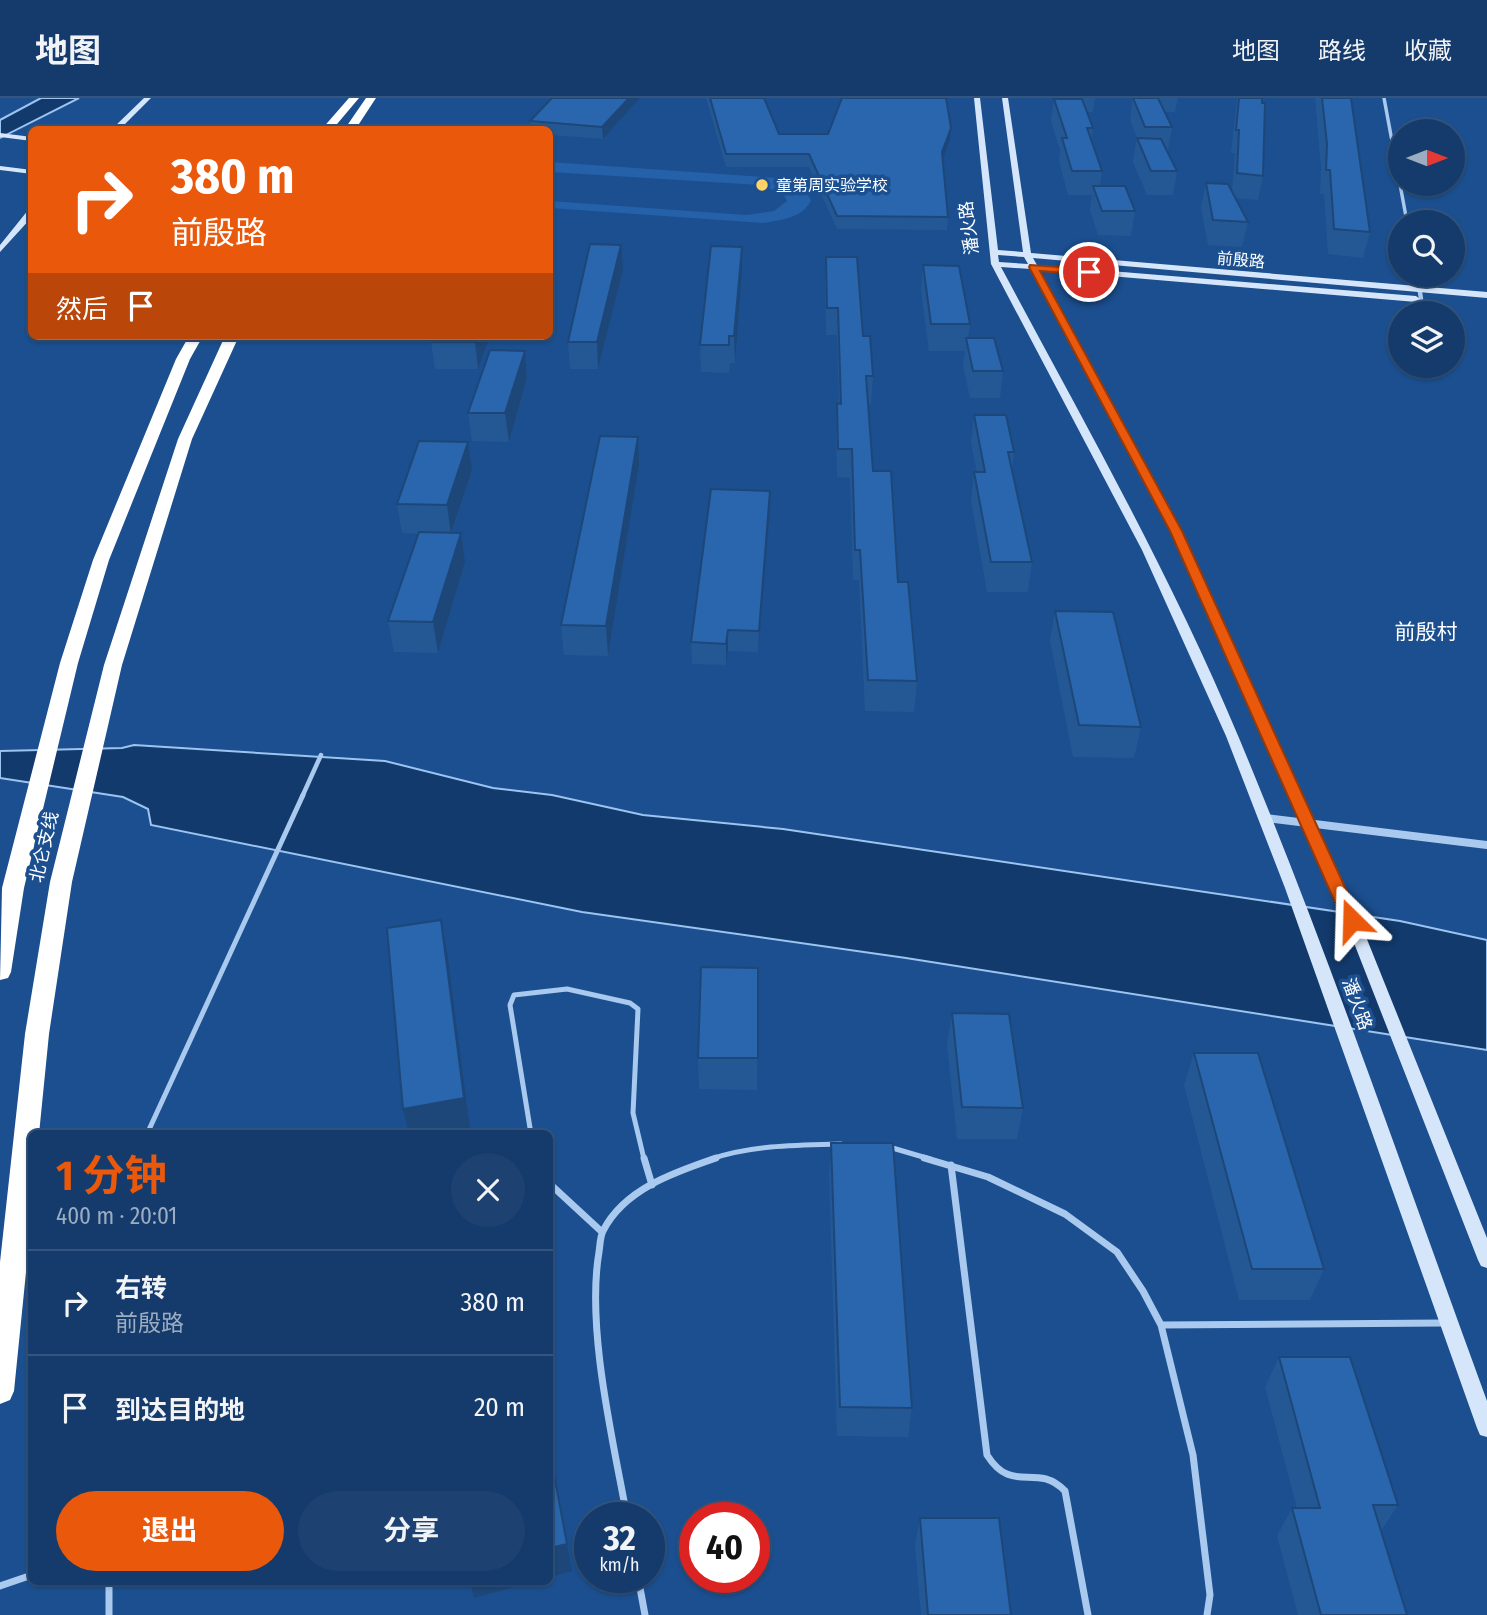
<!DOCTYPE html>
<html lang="zh">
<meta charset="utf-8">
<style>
body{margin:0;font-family:"Fira Sans Condensed","Noto Sans SC",sans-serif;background:#1d4271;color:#f1f3f6;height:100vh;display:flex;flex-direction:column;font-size:26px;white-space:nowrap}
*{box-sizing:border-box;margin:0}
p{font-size:23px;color:#9dadc1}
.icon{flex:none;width:38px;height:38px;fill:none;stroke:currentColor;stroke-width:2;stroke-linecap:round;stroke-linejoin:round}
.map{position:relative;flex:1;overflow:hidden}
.drawer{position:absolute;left:28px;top:1032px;width:525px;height:455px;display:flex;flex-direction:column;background:#143b6b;border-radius:10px;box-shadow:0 2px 5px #0004,0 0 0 2px #33557e}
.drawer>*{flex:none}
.hud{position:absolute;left:28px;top:28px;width:525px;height:214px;border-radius:10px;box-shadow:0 2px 5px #0004,0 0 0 2px #33557e;background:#ea580c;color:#fff;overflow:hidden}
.needle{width:46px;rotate:90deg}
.controls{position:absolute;left:1388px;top:21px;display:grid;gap:14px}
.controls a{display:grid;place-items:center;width:77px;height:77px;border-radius:50%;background:#143b6b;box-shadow:0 2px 5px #0004,0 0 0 2px #33557e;font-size:35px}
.speed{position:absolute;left:574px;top:1404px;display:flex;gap:14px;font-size:35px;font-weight:700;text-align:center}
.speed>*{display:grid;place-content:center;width:91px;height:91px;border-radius:50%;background:#143b6b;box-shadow:0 2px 5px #0004,0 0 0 2px #33557e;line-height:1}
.speed small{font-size:18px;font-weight:400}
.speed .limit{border:10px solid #d22;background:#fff;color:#111}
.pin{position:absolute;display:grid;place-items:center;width:60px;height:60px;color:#fff;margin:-30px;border:4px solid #fff;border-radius:50%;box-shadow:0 2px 7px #0007}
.me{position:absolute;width:77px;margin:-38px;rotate:338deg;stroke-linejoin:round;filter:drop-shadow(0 0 5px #0008)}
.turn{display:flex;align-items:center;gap:24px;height:147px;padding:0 28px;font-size:32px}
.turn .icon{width:91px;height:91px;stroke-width:2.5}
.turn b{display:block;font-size:49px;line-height:60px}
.then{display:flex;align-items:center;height:66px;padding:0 28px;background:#0003;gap:14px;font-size:26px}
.round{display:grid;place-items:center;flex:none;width:74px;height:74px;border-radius:37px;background:#1d4271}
.summary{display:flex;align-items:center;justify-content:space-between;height:119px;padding:0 28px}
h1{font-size:42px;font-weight:700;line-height:52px;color:#ea580c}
.button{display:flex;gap:14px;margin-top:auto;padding:14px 28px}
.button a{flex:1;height:80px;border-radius:42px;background:#ea580c;color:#fff;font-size:28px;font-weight:700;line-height:80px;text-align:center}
.button a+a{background:#1d4271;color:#f1f3f6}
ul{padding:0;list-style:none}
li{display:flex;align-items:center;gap:21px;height:105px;padding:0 28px;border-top:2px solid #33557e}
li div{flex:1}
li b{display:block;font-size:26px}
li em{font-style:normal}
header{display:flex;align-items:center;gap:42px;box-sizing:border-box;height:98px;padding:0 35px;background:#143b6b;border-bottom:2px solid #33557e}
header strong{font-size:33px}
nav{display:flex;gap:38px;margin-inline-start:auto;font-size:24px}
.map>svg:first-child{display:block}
.green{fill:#2461a8}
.water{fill:#123a6d;stroke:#9cc4f0;stroke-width:2}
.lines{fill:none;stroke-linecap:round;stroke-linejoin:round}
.lane-far2{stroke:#a9c9ee;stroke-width:4.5}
.lane-far1{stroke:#a9c9ee;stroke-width:5}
.lane{stroke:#a9c9ee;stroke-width:7}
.street-far2{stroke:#a9c9ee;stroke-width:3.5}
.street-far1{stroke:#a9c9ee;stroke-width:4.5}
.street{stroke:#a9c9ee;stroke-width:8}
.secondary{fill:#d6e6fa;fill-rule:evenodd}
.highway{fill:#fff;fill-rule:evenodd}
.wall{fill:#245895}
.shaded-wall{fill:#1d4779}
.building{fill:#2a66ad;stroke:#1d4779;stroke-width:2}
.route{fill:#ea580c;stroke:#983908;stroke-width:2}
.poi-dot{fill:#ffd166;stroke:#1b4f8f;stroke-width:2.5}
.labels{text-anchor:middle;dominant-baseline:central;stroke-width:7;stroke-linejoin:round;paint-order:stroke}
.far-poi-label{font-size:16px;fill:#fff;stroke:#1b4f8f;text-anchor:start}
.far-street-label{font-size:16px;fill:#fff;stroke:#1b4f8f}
.street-label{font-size:18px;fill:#fff;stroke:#1b4f8f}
.quarter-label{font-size:21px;fill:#fff;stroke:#1b4f8f}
</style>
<header>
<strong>地图</strong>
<nav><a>地图</a><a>路线</a><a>收藏</a></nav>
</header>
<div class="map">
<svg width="1487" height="1517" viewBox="0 0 1487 1517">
<rect width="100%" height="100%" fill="#1b4f8f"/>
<path class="green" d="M550,64L792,81L790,85L805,92L811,102C804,120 780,122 763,125L550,110V103L746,117L774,113L787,103L783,95L759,87L550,74Z"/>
<path class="water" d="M41,0H79L0,40V22Z
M134,647L385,663L493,690L552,697L643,717L783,731L1400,823L1487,842V952L906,860L582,814L151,727L148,711L123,699L0,680V653L122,650Z"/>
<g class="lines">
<path class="lane-far2" d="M302,699L321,657"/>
<path class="lane-far1" d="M147,1036L303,697
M531,1036L510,907L514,897L567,891L630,905L638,911L633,1015L644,1061
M889,1049L930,1061
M711,1061C752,1047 798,1047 841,1046"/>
<path class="lane" d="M644,1060L652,1087
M924,1060L988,1079L1065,1116L1117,1154L1143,1193L1161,1227L1193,1357L1210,1497L1207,1517
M951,1067L987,1357C1013,1398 1036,1363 1065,1393L1088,1517
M550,1086L602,1134
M1161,1227L1444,1225
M627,1419C613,1342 586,1230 599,1154C600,1148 600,1139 603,1133C624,1091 675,1074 716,1060
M638,1479L645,1517
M109,1484V1517
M0,1488L32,1477"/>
<path class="street-far2" d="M1384,0L1407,124
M1417,177L1418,182"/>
<path class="street-far1" d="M1418,181L1421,201"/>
<path class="street" d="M1266,720L1487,747"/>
<path class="secondary" d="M144,0H151L119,32H111Z
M974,0H980L998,152L1023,154L1002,0H1008L1031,155L1487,194V200L1033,160L1037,167L1416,198L1420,201L1416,204L1039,172L1181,433L1350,799L1487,1140V1170L1481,1168L1478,1162L1336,799L1171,433L1031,171L1001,169C1084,324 1171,477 1239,640C1330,858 1406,1082 1487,1303V1339L1480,1337L1477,1330L1285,790L1226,638L1142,452L991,166ZM998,157L1024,159L1028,166L999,164Z
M0,35L32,39V43L0,39Z
M0,68L32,72V76L0,72Z
M29,111H32V119L0,154V147Z"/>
<path class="highway" d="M349,0H359L332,32H321Z
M366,0H376L355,32H344Z
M189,238H203L190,261L109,462L78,565L24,790L11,874L8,880L0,882L2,790L60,565L93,462L176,261Z
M225,238H239L192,341L122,567L72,784L49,936L39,1036H32V1115L14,1293L10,1302L0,1306V1164L25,936L50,784L104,567L178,341Z"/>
</g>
<path class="wall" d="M640,0L603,41L550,37V32H531L530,23Z
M706,0H764L779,36H828L951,30L950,42L942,61L948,119L947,132L837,131L809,69H726Z
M1062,0H1095L1093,14H1087L1093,30L1091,42L1102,73L1100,88L1135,113L1131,138L1098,137L1090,112L1092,97H1068L1059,63L1060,52L1051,23L1054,1Z
M1133,0H1178L1175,14H1164L1172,29L1168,52L1177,73L1173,97H1147L1133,64L1137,40L1130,22Z
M1237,0H1262L1263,78L1258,102L1235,100L1248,124L1242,149L1208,147L1201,109L1206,85L1232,93L1235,55H1231Z
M1315,0H1351L1370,134L1363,160L1328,156L1324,96H1320L1321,69Z
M742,149V174L735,265H730L729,275L701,274L700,247Z
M826,159L863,238L873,278L871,306H868L873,373L898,484L917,583L914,614L865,613L859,482H853L850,380L837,379L836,333L837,305L839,306L837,237H826L825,184Z
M923,167L970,226L968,240L1003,273L1000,300H970L963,267L965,253H929L921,193Z
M623,172L598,271H570L568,244Z
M433,238H490L478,271H435L431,244Z
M525,253L527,280L509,344L472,343L468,315Z
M974,317L1014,354L1012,372L1032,464L1028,494H987L971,403L974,374H977L971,345Z
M468,344L472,372L452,435L465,464L438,555L394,554L388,523L419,436L402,435L397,406Z
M639,367L608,558L564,557L561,527Z
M770,393V413L758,554L728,553L726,567L692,566L691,544Z
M1055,513L1141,629L1134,660L1073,659L1050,543Z
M758,870L757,992L699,991L698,960Z
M952,915L1023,1010L1017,1041H957L947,947Z
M1194,955L1324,1171L1310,1202H1239L1184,987Z
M831,1045L912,1310L908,1339L837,1338L829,1076Z
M1279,1259L1398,1407L1381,1433L1407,1517H1298L1277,1438L1292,1410H1297L1265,1289Z
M920,1420L1011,1517H921L915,1447Z"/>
<path class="shaded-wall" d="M629,0H640L603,41L602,29Z
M951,30L950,42L941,66L942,54Z
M621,147L623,172L598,271L597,244Z
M742,149V174L735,265L734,238Z
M477,238H490L478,271L475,244Z
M525,253L527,280L509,344L505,315Z
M638,339L639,367L608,558L606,528Z
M468,344L472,372L451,436L447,407Z
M770,393V413L758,554L759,533Z
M461,435L465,464L438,555L433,524Z
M728,532V553L726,567V546Z
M441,822L447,854L470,1031L444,1036H409L403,1011Z
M567,1446L572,1473L550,1479V1450Z
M470,1484H532L474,1500Z"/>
<path class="building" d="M552,0H629L602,29L530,23Z
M710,0H764L779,36H828L842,0H946L951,30L942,54L948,119L837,118L809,56H726Z
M1133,0H1158L1172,29H1145Z
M1239,0H1262V5H1265L1263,78L1237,75L1239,32H1236Z
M1322,0H1351L1370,134L1334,131L1330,72H1326L1327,46Z
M1054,1H1082L1093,30H1087L1102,73H1072L1062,40H1067Z
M1137,40L1161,41L1177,73H1151Z
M1206,85L1228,86L1248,124L1213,122Z
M1093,88H1125L1135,113H1102Z
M590,146L621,147L597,244H568Z
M711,148L742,149L734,238H729V247H700Z
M826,159H857L863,238H870L873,278H866L873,373H891L898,484H908L917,583L868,582L860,452H855L852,351H838L837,305L841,306L838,210H827Z
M923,167L959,168L970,226H931Z
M433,238H477L475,244H431Z
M966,240H994L1003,273H973Z
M490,252L525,253L505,315H468Z
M974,317H1006L1014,354H1008L1032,464H991L974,374H985Z
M600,338L638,339L606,528L561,527Z
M419,343L468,344L447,407L397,406Z
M711,391L770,393L759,533L728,532L726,546L691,544Z
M419,434L461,435L433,524L388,523Z
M1055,513L1113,514L1141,629L1079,627Z
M441,822L464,1000L403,1011L387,830Z
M701,869L758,870V960H698Z
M952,915L1009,916L1023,1010L962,1009Z
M1194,955H1258L1324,1171H1252Z
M831,1045H893L912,1310L840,1309Z
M1279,1259H1350L1398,1407H1373L1407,1517H1321L1292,1410H1320Z
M550,1355L567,1446L550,1450Z
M920,1420H999L1011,1517H928Z"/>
<path class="route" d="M1030,167L1089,171L1094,174L1089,177L1040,173L1182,433L1360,822L1357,826H1346L1343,822L1170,433L1029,169Z"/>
<circle class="poi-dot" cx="762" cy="87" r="7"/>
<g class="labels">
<g class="far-poi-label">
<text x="776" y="87">童第周实验学校</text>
</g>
<g class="far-street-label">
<text transform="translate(1241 162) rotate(5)">前殷路</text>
</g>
<g class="street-label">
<text transform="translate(969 130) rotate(-97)">潘火路</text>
<text transform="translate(44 749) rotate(-77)">北仑支线</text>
<text transform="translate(1357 906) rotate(70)">潘火路</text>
</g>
<g class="quarter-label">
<text x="1426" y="534">前殷村</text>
</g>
</g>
</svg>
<div class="controls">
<a><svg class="needle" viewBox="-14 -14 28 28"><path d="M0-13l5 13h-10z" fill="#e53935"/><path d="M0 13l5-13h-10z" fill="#9dadc1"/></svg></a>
<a><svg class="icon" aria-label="search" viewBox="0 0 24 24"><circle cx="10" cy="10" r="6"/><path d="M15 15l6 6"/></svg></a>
<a><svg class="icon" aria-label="layers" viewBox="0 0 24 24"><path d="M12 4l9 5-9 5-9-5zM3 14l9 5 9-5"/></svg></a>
</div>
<div class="speed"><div>32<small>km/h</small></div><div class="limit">40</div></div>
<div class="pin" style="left:1089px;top:174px;background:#d93025"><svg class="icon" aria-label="arrive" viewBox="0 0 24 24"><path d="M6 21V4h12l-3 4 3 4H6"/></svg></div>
<svg class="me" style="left:1352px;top:822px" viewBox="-20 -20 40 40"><path d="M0-17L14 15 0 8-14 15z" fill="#ea580c" stroke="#fff" stroke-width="4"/></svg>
<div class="hud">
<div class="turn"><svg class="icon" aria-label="right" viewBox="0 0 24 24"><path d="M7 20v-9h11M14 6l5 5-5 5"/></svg><div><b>380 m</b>前殷路</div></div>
<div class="then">然后<svg class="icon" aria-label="arrive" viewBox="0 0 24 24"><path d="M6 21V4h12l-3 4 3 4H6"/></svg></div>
</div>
<section class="drawer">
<div class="summary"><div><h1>1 分钟</h1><p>400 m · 20:01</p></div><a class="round"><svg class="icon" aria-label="close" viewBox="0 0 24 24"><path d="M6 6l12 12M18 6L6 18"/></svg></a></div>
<ul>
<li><svg class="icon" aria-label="right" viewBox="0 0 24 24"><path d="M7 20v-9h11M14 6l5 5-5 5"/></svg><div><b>右转</b><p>前殷路</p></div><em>380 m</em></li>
<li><svg class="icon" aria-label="arrive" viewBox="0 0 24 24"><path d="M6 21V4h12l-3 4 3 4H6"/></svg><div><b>到达目的地</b></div><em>20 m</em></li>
</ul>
<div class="button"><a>退出</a><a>分享</a></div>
</section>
</div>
